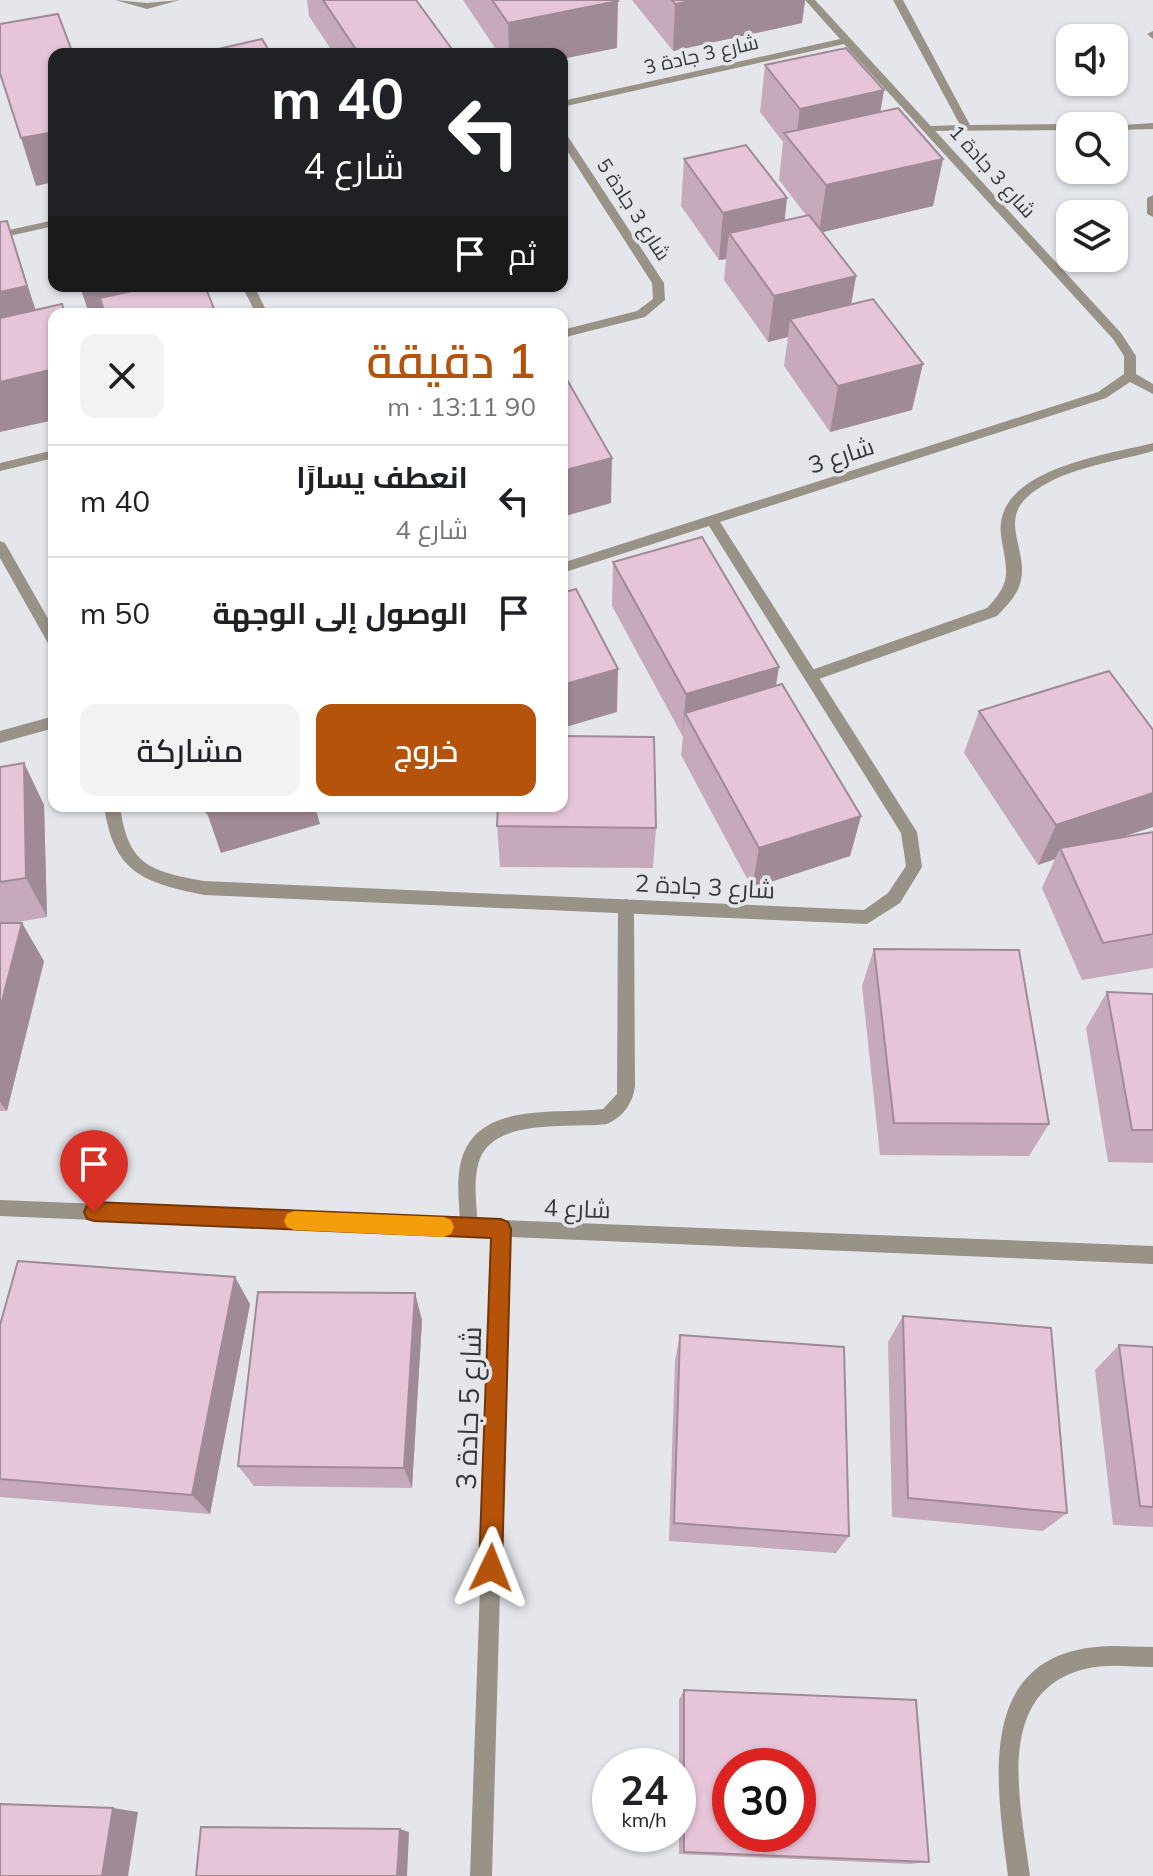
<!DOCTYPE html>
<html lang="ar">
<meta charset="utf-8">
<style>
body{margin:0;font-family:Mulish,Cairo,sans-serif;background:#f2f2f2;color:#202124;direction:rtl;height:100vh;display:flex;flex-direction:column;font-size:30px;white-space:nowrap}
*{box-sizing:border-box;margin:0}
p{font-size:26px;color:#757577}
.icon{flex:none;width:44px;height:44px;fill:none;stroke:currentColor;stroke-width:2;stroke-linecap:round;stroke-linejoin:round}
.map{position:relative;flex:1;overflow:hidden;direction:ltr}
.sheet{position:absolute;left:48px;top:308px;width:520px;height:504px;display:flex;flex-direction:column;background:#fff;border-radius:16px;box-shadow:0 2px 6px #0004;direction:rtl}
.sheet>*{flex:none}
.hud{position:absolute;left:48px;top:48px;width:520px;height:244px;border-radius:16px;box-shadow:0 2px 6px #0004;direction:rtl;background:#202124;color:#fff;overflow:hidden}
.tools{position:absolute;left:1056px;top:24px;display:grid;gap:16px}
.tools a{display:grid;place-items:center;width:72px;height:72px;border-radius:16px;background:#fff;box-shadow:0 2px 6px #0004;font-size:40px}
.speed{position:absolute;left:592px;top:1748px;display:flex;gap:16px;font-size:40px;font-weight:700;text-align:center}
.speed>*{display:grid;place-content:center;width:104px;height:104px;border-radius:50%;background:#fff;box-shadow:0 2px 6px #0004;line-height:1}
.speed small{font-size:20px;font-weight:400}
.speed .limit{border:12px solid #d22;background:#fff;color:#111}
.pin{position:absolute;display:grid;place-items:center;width:68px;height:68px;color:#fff;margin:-82px -34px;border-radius:50% 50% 50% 0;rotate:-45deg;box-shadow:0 0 8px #0007}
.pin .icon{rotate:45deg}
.me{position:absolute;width:88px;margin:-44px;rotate:2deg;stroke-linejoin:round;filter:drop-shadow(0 0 6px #0008)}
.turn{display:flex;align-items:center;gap:28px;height:168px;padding:0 32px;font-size:36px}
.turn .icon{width:104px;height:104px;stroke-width:2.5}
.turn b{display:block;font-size:56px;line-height:68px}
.then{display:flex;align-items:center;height:76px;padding:0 32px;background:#0003;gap:16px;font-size:30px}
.round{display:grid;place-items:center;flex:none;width:84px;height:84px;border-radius:16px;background:#f2f2f2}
.overview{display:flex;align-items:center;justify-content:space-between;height:136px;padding:0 32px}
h1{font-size:48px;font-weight:600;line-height:60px;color:#b45309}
.cta{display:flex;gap:16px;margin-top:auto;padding:16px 32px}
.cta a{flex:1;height:92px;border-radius:16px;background:#b45309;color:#fff;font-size:32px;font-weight:600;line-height:92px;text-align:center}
.cta a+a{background:#f2f2f2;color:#202124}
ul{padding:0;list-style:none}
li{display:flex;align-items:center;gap:24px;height:112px;padding:0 32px;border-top:2px solid #e0e0e0}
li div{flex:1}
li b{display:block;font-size:30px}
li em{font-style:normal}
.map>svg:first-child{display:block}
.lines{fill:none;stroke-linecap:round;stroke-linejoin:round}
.lane{fill:#989386;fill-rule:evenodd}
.street{fill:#989386;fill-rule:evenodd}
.wall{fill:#c6a9ba}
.shaded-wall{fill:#a18a97}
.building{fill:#e6c5d8;stroke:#a18a97;stroke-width:2;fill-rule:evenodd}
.route{fill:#b45309;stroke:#753606;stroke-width:2}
.slow{fill:#f59e0b}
.labels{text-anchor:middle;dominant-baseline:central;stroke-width:7;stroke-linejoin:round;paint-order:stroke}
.far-street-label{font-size:20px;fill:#363739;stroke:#e4e6ec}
.street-label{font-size:24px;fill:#363739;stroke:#e4e6ec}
.near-street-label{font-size:28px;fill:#363739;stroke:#e4e6ec}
</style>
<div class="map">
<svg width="1153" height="1876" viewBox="0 0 1153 1876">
<rect width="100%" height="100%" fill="#e4e6ec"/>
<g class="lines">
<path class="lane" d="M115,0L147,3L180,0L147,9Z
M893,0H903L970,125L1070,124L1075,126H1070V130L927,131V127L931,126L960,125Z
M1153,31V39L1147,34Z
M1153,123V129L1114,130V126H1109Z
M1153,195V217L1147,214V198Z
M1153,443V451C1115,462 1069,467 1036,490C995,518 1028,545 1021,580C1018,595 1007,605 997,616L816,680H806L804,676L806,672L987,608C1014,580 1006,570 1001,535C993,469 1107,455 1153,443Z
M0,541L5,543L54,629V646L49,645L0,558Z
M626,899L632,901L634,906L635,1086C633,1103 623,1117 607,1124C569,1129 489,1116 478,1165C473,1185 477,1207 478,1228L475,1234L469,1236L463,1234L460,1228C460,1207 456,1186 460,1166C473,1100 554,1115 603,1109L617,1094L618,906L620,901Z"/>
<path class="street" d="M805,0H815L1121,333L1136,356V374L1153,384V394L1130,382L1106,398L720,522L917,832L922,867L900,903L867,924L204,895C142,882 114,873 104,806H120C128,865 149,871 204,881L864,910L888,893L906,866L901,833L709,526L562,573V563L1098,392L1124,374V356L1113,339L844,44L562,107V101L840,39Z
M562,132L567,135L664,283L665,300L645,317L562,338V330L637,311L653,299L652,283L562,143Z
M54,220V226L0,238V232Z
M242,286H254L268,314H256Z
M54,450V458L0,471V463Z
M54,716V728L0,743V731Z
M0,1200L1153,1246V1264L510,1237L492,1876H470L492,1237L0,1216Z
M1111,1646L1153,1647V1667C1131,1667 1107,1663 1085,1669C992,1692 1021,1805 1030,1876H1008C996,1781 973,1649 1111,1646Z"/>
</g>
<path class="wall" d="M307,0H416L455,54H334L309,16Z
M463,0H617V48L562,54H499Z
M632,0H805L802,23L673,51Z
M765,65L884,90L880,112L943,159L933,206L822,232L856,276L851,304L912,410L830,432L784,366L788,337L768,342L724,280L726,259L719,260L681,206L684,159L785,220L806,215L779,180L783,142L760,112Z
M613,562L776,686L861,816L850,856L752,888L681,755L683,737L612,606Z
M979,711L1120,838L1153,832V968L1082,980L1042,888L1055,859L1038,865L964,753Z
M24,763L44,805L47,917L12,923L44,961L7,1111H0V767Z
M497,826L656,828L653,868L500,867Z
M874,949L1049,1124L1029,1156L880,1155L862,986Z
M1107,992L1153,994V1163L1108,1162L1086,1028Z
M250,1304L210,1514L0,1497V1325Z
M903,1316L1067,1513L1043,1531L892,1517L888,1342Z
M422,1320L412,1488L254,1486L238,1466Z
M680,1335L849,1536L836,1553L669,1541L675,1360Z
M1119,1345L1153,1347V1527L1113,1525L1095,1370Z
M684,1690L929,1862L910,1864L679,1854V1700Z"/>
<path class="shaded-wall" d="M695,0H805L802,23L673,51L675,4Z
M618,1L617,48L562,59V54H509L508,23Z
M884,90L876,138L795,147L800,109Z
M54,132V182L36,186L21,138Z
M943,159L933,206L819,233L826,185Z
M787,198L782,246L729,233L726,259L719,260L723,213Z
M7,221L43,333L0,343V292Z
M856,276L848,322L790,319L788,337L768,342L774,296Z
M80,286H202L100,298L105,314H89Z
M923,364L912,410L830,432L838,386Z
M54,369V420L0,432V382Z
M612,458L611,503L562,517V471Z
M779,667L772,710L685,713L682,737L686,694Z
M618,669L617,712L562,728V685Z
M24,763L44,805L47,917L26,878Z
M1153,793V827L1064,856L1060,848L1055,859L1038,865L1056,825Z
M230,806H315L320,824L221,853L207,813Z
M861,816L850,856L752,888L759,848Z
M22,923L44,961L7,1111L0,1102V1009Z
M235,1277L250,1304L210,1514L192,1495Z
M415,1293L422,1320L412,1488L404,1468Z
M113,1808L138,1812L128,1876H102Z
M400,1829L409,1832L407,1876H397Z"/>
<path class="building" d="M323,0H416L454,52L448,54H359Z
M492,0H617L618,1L508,23Z
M672,0H695L675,4Z
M58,14L73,54H54V132L21,138L0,73V24Z
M262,39L271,54H196Z
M846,48L884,90L800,109L765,65Z
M898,108L943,159L826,185L784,133Z
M746,145L787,198L723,213L684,159Z
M809,215L856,276L774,296L729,233Z
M7,221L27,286L0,292V222Z
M154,286H205L216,314H105L100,298Z
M873,299L923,364L838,386L790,319Z
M62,304L65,314H54V369L0,382V318Z
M562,371L612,458L562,471Z
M702,537L779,667L686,694L613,562Z
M576,589L618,669L562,685V593Z
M1109,671L1153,730V793L1056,825L979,711Z
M782,684L861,816L759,848L685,713Z
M562,736L654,737L656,828L497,826L498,806H562Z
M24,763L26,878L0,882V767Z
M205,806H230L207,813Z
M1153,832V934L1103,943L1060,848Z
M0,923H22L0,1009Z
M874,949L1019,950L1049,1124L894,1123Z
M1107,992L1153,994V1130H1132Z
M18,1261L235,1277L192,1495L0,1479V1325Z
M258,1292L415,1293L404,1468L238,1466Z
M903,1316L1051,1328L1067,1513L908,1498Z
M680,1335L844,1347L849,1536L674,1523Z
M1119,1345L1153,1347V1507L1140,1506Z
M684,1690L916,1700L929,1862L684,1852ZM730,1766H798V1834H730Z
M0,1804L113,1808L102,1876H0Z
M201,1827L400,1829L397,1876H196Z"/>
<path class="route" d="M94,1202L501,1219L508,1222L511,1229L502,1568L499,1576L491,1579L483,1576L479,1568L491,1238L94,1221L87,1219L84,1212L87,1205Z"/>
<path class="slow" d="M294,1211L444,1217L451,1220L454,1227L451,1234L444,1237L294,1230L287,1227L284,1221L287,1214Z"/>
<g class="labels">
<g class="far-street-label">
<text transform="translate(701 54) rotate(-13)">شارع 3 جادة 3</text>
<text transform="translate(993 171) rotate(48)">شارع 3 جادة 1</text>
<text transform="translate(634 209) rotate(57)">شارع 3 جادة 5</text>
</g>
<g class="street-label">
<text transform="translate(841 455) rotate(-18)">شارع 3</text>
<text transform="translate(705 886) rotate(3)">شارع 3 جادة 2</text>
<text transform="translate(577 1208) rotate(2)">شارع 4</text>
</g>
<g class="near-street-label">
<text transform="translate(468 1408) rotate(-88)">شارع 5 جادة 3</text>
</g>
</g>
</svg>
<div class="tools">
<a><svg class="icon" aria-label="sound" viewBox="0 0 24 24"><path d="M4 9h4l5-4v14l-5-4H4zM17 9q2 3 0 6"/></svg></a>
<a><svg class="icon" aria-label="search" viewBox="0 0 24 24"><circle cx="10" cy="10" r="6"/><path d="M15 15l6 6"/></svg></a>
<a><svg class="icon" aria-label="layers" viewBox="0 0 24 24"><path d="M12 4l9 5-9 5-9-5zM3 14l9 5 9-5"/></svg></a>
</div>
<div class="speed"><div>24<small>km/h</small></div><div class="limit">30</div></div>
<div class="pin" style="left:94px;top:1212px;background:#d93025"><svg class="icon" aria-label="arrive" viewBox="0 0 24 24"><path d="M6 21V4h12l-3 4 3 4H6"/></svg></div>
<svg class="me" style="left:491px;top:1568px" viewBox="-20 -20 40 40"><path d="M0-17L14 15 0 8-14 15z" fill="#b45309" stroke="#fff" stroke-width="4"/></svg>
<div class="hud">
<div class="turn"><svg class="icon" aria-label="left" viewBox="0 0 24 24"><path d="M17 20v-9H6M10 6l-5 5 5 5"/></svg><div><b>40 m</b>شارع 4</div></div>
<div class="then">ثم<svg class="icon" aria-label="arrive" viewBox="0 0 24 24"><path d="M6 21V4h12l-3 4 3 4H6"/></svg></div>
</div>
<section class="sheet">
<div class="overview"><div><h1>1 دقيقة</h1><p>90 m · 13:11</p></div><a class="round"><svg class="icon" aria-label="close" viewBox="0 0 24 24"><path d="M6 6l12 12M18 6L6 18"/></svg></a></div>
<ul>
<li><svg class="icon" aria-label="left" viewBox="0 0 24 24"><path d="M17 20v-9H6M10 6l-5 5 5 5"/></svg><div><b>انعطف يسارًا</b><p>شارع 4</p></div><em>40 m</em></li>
<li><svg class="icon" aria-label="arrive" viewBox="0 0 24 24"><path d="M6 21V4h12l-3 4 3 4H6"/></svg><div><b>الوصول إلى الوجهة</b></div><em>50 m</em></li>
</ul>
<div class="cta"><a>خروج</a><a>مشاركة</a></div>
</section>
</div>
